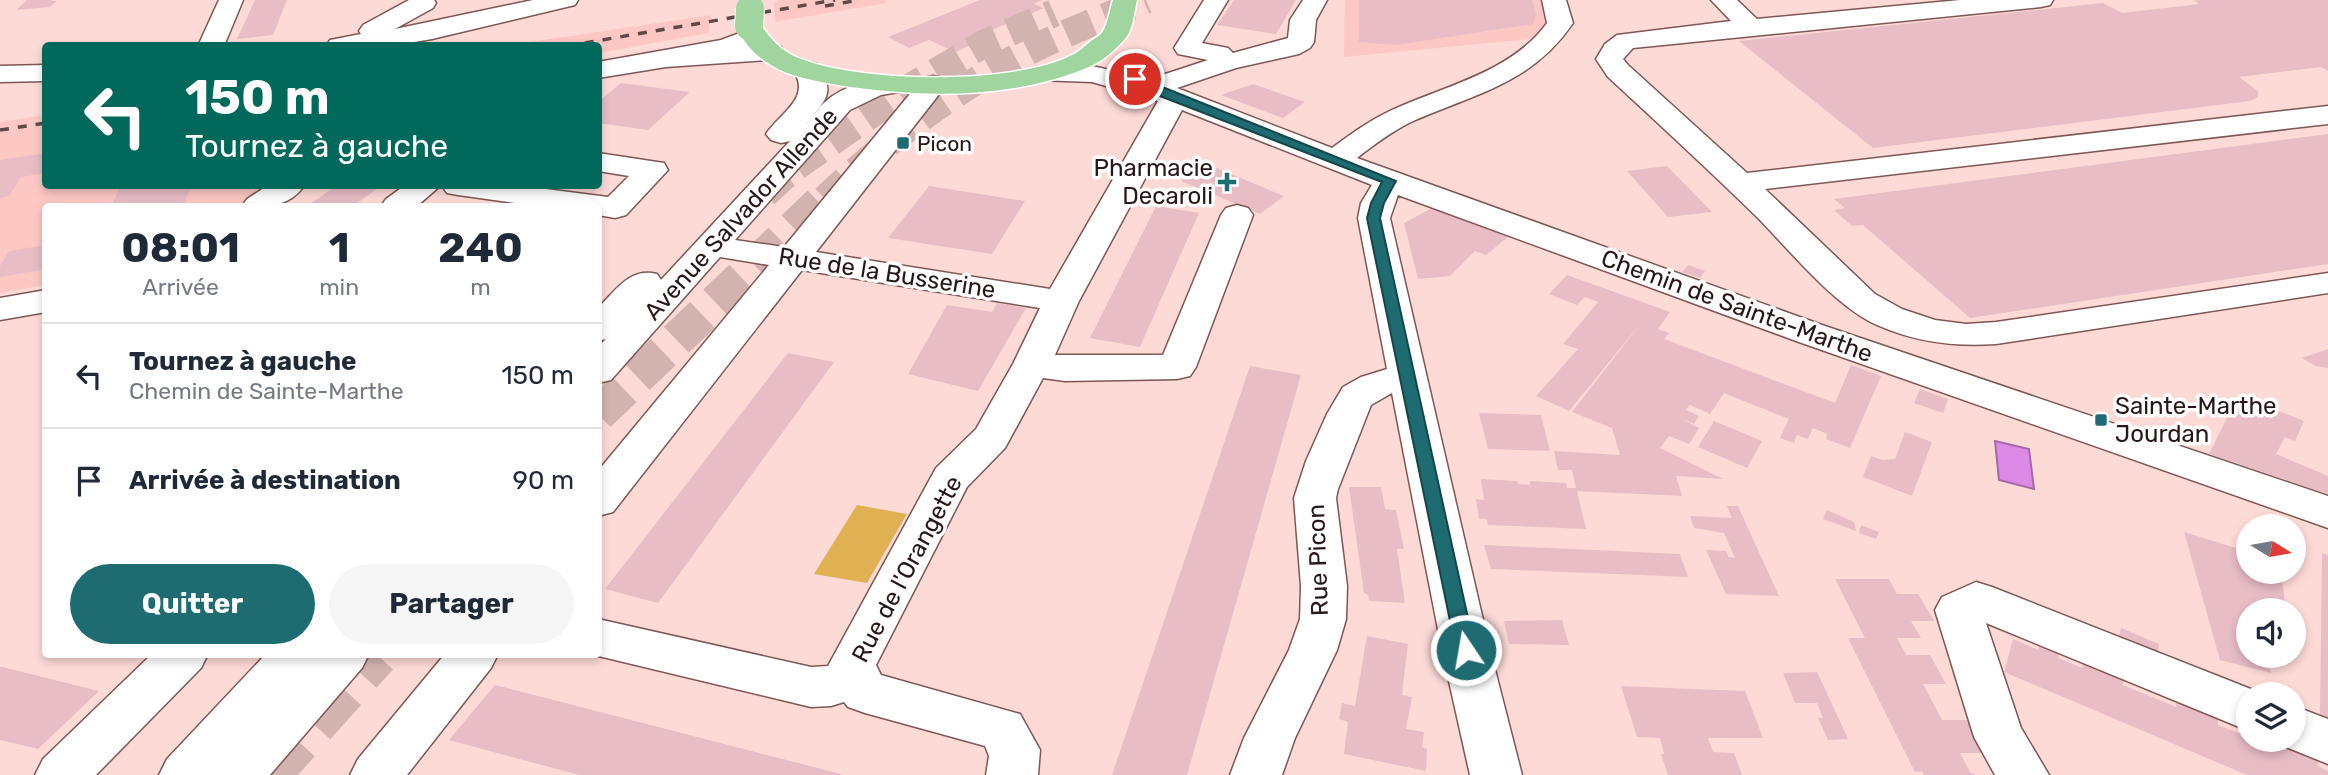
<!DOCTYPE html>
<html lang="fr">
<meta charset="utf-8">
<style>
body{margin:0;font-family:Rubik,sans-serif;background:#f6f6f7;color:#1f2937;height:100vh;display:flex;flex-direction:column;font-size:26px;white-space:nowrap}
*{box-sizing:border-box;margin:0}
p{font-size:23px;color:#747a83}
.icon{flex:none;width:38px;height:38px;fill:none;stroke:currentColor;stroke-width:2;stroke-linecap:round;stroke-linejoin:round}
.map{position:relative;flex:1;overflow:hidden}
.panel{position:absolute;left:42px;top:203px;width:560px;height:455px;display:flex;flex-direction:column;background:#fff;border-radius:7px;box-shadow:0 4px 10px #0003}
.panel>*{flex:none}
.banner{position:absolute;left:42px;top:42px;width:560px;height:147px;border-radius:7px;box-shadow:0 4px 10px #0003;background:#00695c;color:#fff;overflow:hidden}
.needle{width:46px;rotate:101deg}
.controls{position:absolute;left:2236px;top:514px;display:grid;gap:14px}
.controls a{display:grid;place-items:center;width:70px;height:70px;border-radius:50%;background:#fff;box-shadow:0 4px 10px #0003;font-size:35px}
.pin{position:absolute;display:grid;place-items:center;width:60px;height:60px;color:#fff;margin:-30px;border:4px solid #fff;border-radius:50%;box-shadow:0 2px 7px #0007}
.me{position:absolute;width:77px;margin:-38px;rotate:348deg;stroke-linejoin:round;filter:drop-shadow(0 0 5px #0008)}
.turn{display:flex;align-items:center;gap:24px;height:147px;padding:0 28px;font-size:32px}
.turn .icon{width:91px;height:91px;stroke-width:2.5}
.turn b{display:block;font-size:49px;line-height:60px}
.eta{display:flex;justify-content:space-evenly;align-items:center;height:119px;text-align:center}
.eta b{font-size:42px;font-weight:700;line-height:49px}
.cta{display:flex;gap:14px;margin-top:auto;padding:14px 28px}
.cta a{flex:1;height:80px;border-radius:42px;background:#1f6b72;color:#fff;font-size:28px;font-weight:700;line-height:80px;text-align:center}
.cta a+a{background:#f6f6f7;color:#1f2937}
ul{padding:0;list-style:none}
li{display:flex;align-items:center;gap:21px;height:105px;padding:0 28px;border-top:2px solid #e0e1e3}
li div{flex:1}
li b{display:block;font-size:26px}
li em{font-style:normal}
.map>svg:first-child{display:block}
.built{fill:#fdc8c4}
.green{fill:#dfb152}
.water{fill:#dc8ae5;stroke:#a668a7;stroke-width:2}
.building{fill:#e8bdc6}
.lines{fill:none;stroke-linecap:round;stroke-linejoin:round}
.highway-tunnel-far2{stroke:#d3b3b0;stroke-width:28;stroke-dasharray:28 14;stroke-linecap:butt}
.highway-tunnel-far1{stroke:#d3b3b0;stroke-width:36;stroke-dasharray:36 18;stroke-linecap:butt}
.highway-tunnel{stroke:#d3b3b0;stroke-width:46;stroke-dasharray:46 23;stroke-linecap:butt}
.minor-casing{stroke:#7d5755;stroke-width:3}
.major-casing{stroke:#fff;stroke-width:3}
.minor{fill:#fff;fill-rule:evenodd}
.major{fill:#a0d59f;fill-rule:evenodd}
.rail{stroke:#5e4947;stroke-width:3.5;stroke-dasharray:9 9;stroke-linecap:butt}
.major-bridge-casing{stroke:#fff;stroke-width:30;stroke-linecap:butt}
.major-bridge{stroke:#a0d59f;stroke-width:28}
.route{fill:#1f6b72;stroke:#14464a;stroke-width:2}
.poi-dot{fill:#1f6b72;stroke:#fff;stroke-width:2.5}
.labels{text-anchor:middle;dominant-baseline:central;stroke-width:7;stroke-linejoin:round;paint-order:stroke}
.far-poi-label{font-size:21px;fill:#271716;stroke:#fff;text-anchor:start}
.poi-label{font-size:24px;fill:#271716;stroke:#fff;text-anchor:end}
.street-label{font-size:24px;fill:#271716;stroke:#fff}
</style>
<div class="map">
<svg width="2328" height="775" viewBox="0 0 2328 775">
<rect width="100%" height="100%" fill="#fedad7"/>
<path class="built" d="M779,0H884L886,3L775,22L774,4Z
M1345,0H1545L1551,26L1542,38L1344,57Z
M711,15L709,33L599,53L598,46L510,45Z
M45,115L46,186H271L240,206H46L45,285L0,293V122Z"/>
<path class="green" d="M857,505L907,514L867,583L814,574Z"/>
<path class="water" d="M1995,441L2029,449L2034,489L1999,480Z"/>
<path class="building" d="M27,0H52L51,1H57L50,7L16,10Z
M255,0H287L273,35L237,39Z
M980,0H1042L1034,4L1044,8L990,31L996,34L955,52L929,40L909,48L888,37Z
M1234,0H1296L1276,34L1217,25Z
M1359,0H1532L1536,15L1533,24L1396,45L1359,42Z
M2194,0H2328V71L2321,67L2239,77L2258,91V97L2250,101L1873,148L1739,41L2103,3L2122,13L2199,4Z
M621,83L690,92L648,130L598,123V102Z
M1253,84L1305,102L1283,118L1221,95Z
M2328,134V264L1970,318L1863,225L1852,226L1834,210L1845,208L1834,199Z
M46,153V173L21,177L9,196L0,198V160Z
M1667,166L1712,212L1668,217L1627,171Z
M1217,168L1284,196L1260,214L1181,181L1196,170L1212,171Z
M121,186H191L183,206H111Z
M336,186H381L353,206H307Z
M929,186L1025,201L992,254L888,238Z
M1156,206L1199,213L1140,347L1090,338Z
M1432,208L1450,215L1508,237L1486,255L1475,251L1450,276L1418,279L1404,223Z
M46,245V269L0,277V266L9,251Z
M1688,265L1705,271L1700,278L1682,272Z
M1567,275L1670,312L1658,329L1669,333L1664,339L1835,403L1851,365L1881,376L1850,448L1826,439L1827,434L1813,428L1808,439L1797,435L1794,443L1780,438L1789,419L1724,393L1710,414L1690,405L1686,410L1699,416L1694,424L1680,418L1699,428L1689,444L1669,436L1660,448L1723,479L1676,476L1682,496L1577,491L1586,529L1488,525L1487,519H1479L1476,499L1484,500L1481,479L1517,481L1518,484L1530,485V481L1566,483L1567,488H1576L1572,470H1558L1554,451L1620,455L1612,428L1572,412L1642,322L1569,411L1536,396L1578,349L1563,344L1598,302L1585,297L1577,305L1549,294Z
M997,303L1026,308L978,391L908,374L947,305L992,312Z
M2328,349V368L2315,366L2302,358Z
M788,353L834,362L658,603L605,589Z
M1250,366L1301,375L1187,775H1112Z
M1920,389L1948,399L1943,413L1914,403Z
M2246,398L2304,421L2295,441L2285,437L2276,454L2328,476V494L2209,454L2229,414L2232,415Z
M1479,413L1541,415L1550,451L1488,449Z
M1714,421L1762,441L1747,468L1698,447Z
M1905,432L1932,442L1912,496L1863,477L1871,456L1882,460L1895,459Z
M1349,487H1381L1385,509L1396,510L1404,549H1397L1405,603L1369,601L1368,595L1364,593Z
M1727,506H1738L1779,596L1726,594L1706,550L1726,551L1729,557L1735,558L1724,533L1694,528L1690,516L1732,518Z
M1827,510L1854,522L1856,531L1823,519Z
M1861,525L1879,532L1876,539L1859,533Z
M2184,532L2249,552V572H2281L2286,609L2268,604L2270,611H2249V656H2266L2271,673L2220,660Z
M1484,545L1680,554L1688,577L1491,569Z
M2322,553L2328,555V719L2320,716Z
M1835,579H1889L1897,594H1918L1934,621H1911L1921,638H1897L1906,655H1930L1946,684H1923L1942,720H1976L1994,753H1960L1970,772L1976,775H1924L1922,771L1915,772L1848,638H1865Z
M1562,620L1569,645L1509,644L1504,621Z
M2121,628L2159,644L2158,652L2119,636Z
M2042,634L2062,642L2058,658L2082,668L2085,652L2125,668L2123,685L2176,707L2178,690L2218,707V725L2249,737V740L2273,748L2274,740H2294L2319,748L2318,766L2328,771V775H2247L2004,672L2013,639L2038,650Z
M1367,636L1408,644L1402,695L1412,697L1406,729L1424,732L1422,747L1427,749L1426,771L1344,754L1348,722L1339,719L1342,703L1355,706Z
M0,667H3L99,691L38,749L0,740Z
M1817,672L1831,702L1848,739L1828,740L1818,718H1823L1817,703H1795L1783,673Z
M495,685L841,774L840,775H579L449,740Z
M1621,686L1745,691L1763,738H1708L1713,752L1734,753L1742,775H1668L1661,754H1664L1660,738L1637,737Z"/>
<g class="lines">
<path class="highway-tunnel-far2" d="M765,194L791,170L909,88L985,43L1054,13
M825,199C887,140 957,87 1033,49C1069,31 1109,16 1146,0"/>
<path class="highway-tunnel-far1" d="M598,344L641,304
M598,414L827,197"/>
<path class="highway-tunnel" d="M267,775L376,654"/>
<g class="minor-casing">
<path id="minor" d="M219,0H243L224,46H198Z
M409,0H434L436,3L433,8L395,29L533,0H578L575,5L432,39L391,46H326L330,40L361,34L359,31L363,25Z
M1204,0H1228L1202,43L1228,48L1233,53L1288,38L1290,20L1303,0H1327L1316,20L1314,42L1310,48L1299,54L1236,68L1177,88L1332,148C1351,134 1370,120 1392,110C1444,86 1512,72 1547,23L1542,0H1566L1573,23C1532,84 1474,94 1411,122C1391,132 1375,144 1357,158L1825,326L2328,496V528L1799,342L1398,195L1390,218L1490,650L1522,775H1470L1442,650L1392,393L1371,405L1338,489L1336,498L1347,586L1346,619L1337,650L1295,738L1282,775H1230L1244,738L1289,650L1300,619L1301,586L1294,498L1306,461L1327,414L1343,387L1361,377L1387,369L1358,218L1361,203L1372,185L1182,110L1079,301L1055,355H1163L1221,215L1226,208L1237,205L1248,208L1253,215L1196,367L1190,376L1177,379L1065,381L1043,378L1005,448L967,487L876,665L881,675L1020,714L1040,750L1038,775H986L989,756L985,746L865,713L848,707L844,702L831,706L811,707L590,654H598V619L811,667L828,666L936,468L976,429L1013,364L1040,308L802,270L613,512L598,516V471L769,265L720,257L611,380L598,383V347L606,339L598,341V308C616,290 630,267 657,274L661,280L790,141L781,143L771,140L766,134C781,112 812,98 793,70L797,64L807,62L817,64C838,93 824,102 804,126C812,117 821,104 831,97C852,83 886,72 911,78L915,84L911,90L881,95L850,110L735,240L784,247L923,78L933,76L943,78L947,84L816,252L1050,289L1158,101L1092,82L1038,80L1034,74L1038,68L1092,66L1150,79L1208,60L1178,54L1174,48Z
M1711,0H1737L1757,19L1960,0H2053L2050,5L2041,7L1633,48L1623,59L1628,65L1747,173L2328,106V124L1765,189L1875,294L1902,309L1935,320L1966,324L1996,322L2328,273V293L1996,344C1955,347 1915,342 1877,325C1836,307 1791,252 1759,219C1710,171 1659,124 1608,77L1596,59L1605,44L1617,35L1731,21Z
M753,28L762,30L766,36L762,42L752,46L781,47L785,53L781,59L666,67L598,78V62L721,40Z
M46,65V81L0,82V66Z
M598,153L664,163L668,170L626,215L615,218L598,215V206H536L458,195L447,193L442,186H522L608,197L629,176L598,171Z
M267,186H304C288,208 267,206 242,206L247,199Z
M404,186H440L417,206H381L386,199Z
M46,290V312L0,320V298Z
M1976,582L1992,587L2266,695H2249V731L1986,623L2021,728L2049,775H1995L1974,737L1935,610L1942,597Z
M152,654H208L201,668L96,775H35L43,759Z
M266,654H369L362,668L270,775H159L167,759Z
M445,654H498L491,668L407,775H350L358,759Z
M2294,706L2328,719V764L2276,743L2275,740H2294Z"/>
</g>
<g class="major-casing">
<path id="major" d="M1113,0H1137C1134,12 1133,31 1124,40C1116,49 1101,62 1091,66C1013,100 920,98 838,85C816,81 790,77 771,65C755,56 743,42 736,26L740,21L749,18L758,21C769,36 778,49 796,57C857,83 1015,86 1074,54C1080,51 1086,45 1091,41C1095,38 1101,35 1103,31C1108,23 1110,9 1113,0Z"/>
</g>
<use href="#minor" class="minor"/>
<use href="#major" class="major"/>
<path class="rail" d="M825,6L859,0
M567,46L835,0
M0,130L46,123"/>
<g class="major-bridge-casing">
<path id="major-bridge" d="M749,26L750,9"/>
</g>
<use href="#major-bridge" class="major-bridge"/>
</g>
<path class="route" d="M1135,76L1396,181L1384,203L1380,218L1475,650L1473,655L1466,658L1459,655L1456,650L1367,218L1371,203L1382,182L1147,91L1130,82L1129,79Z"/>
<g class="poi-dot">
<rect x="896" y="136" width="14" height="14" rx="3.5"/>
<path d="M1223.5 171.5h7v7h7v7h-7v7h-7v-7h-7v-7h7z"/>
<rect x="2094" y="413" width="14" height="14" rx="3.5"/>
</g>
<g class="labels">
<g class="far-poi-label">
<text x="917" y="143">Picon</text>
</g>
<g class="poi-label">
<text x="1213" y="168">Pharmacie<tspan x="1213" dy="28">Decaroli</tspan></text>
<text x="2115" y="406" text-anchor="start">Sainte-Marthe<tspan x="2115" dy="28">Jourdan</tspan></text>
</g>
<g class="street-label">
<text transform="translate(741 214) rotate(-48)">Avenue Salvador Allende</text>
<text transform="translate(887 273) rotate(9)">Rue de la Busserine</text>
<text transform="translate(1737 306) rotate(20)">Chemin de Sainte-Marthe</text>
<text transform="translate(1318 560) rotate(-92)">Rue Picon</text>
<text transform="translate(907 569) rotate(-62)">Rue de l'Orangette</text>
</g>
</g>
</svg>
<div class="controls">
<a><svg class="needle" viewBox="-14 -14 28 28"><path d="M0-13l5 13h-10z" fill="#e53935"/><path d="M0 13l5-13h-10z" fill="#747a83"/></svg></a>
<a><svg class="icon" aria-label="sound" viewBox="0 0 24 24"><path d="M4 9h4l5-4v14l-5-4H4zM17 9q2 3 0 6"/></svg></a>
<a><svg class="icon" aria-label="layers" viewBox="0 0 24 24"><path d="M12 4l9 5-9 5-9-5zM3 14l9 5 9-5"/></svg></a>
</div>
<div class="pin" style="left:1135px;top:79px;background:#d93025"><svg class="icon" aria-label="arrive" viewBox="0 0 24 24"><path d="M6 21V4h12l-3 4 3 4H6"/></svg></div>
<svg class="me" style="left:1466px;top:650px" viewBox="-20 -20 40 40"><circle r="17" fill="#1f6b72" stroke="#fff" stroke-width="3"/><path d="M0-11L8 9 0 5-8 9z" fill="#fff"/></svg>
<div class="banner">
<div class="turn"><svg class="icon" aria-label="left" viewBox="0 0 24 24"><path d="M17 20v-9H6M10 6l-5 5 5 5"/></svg><div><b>150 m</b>Tournez à gauche</div></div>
</div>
<section class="panel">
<div class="eta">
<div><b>08:01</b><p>Arrivée</p></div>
<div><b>1</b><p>min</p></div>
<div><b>240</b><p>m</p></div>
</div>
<ul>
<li><svg class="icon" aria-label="left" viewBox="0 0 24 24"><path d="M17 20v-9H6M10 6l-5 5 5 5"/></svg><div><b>Tournez à gauche</b><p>Chemin de Sainte-Marthe</p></div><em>150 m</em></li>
<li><svg class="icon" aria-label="arrive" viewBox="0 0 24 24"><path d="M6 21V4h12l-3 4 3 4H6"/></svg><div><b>Arrivée à destination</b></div><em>90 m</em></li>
</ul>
<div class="cta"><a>Quitter</a><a>Partager</a></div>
</section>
</div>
